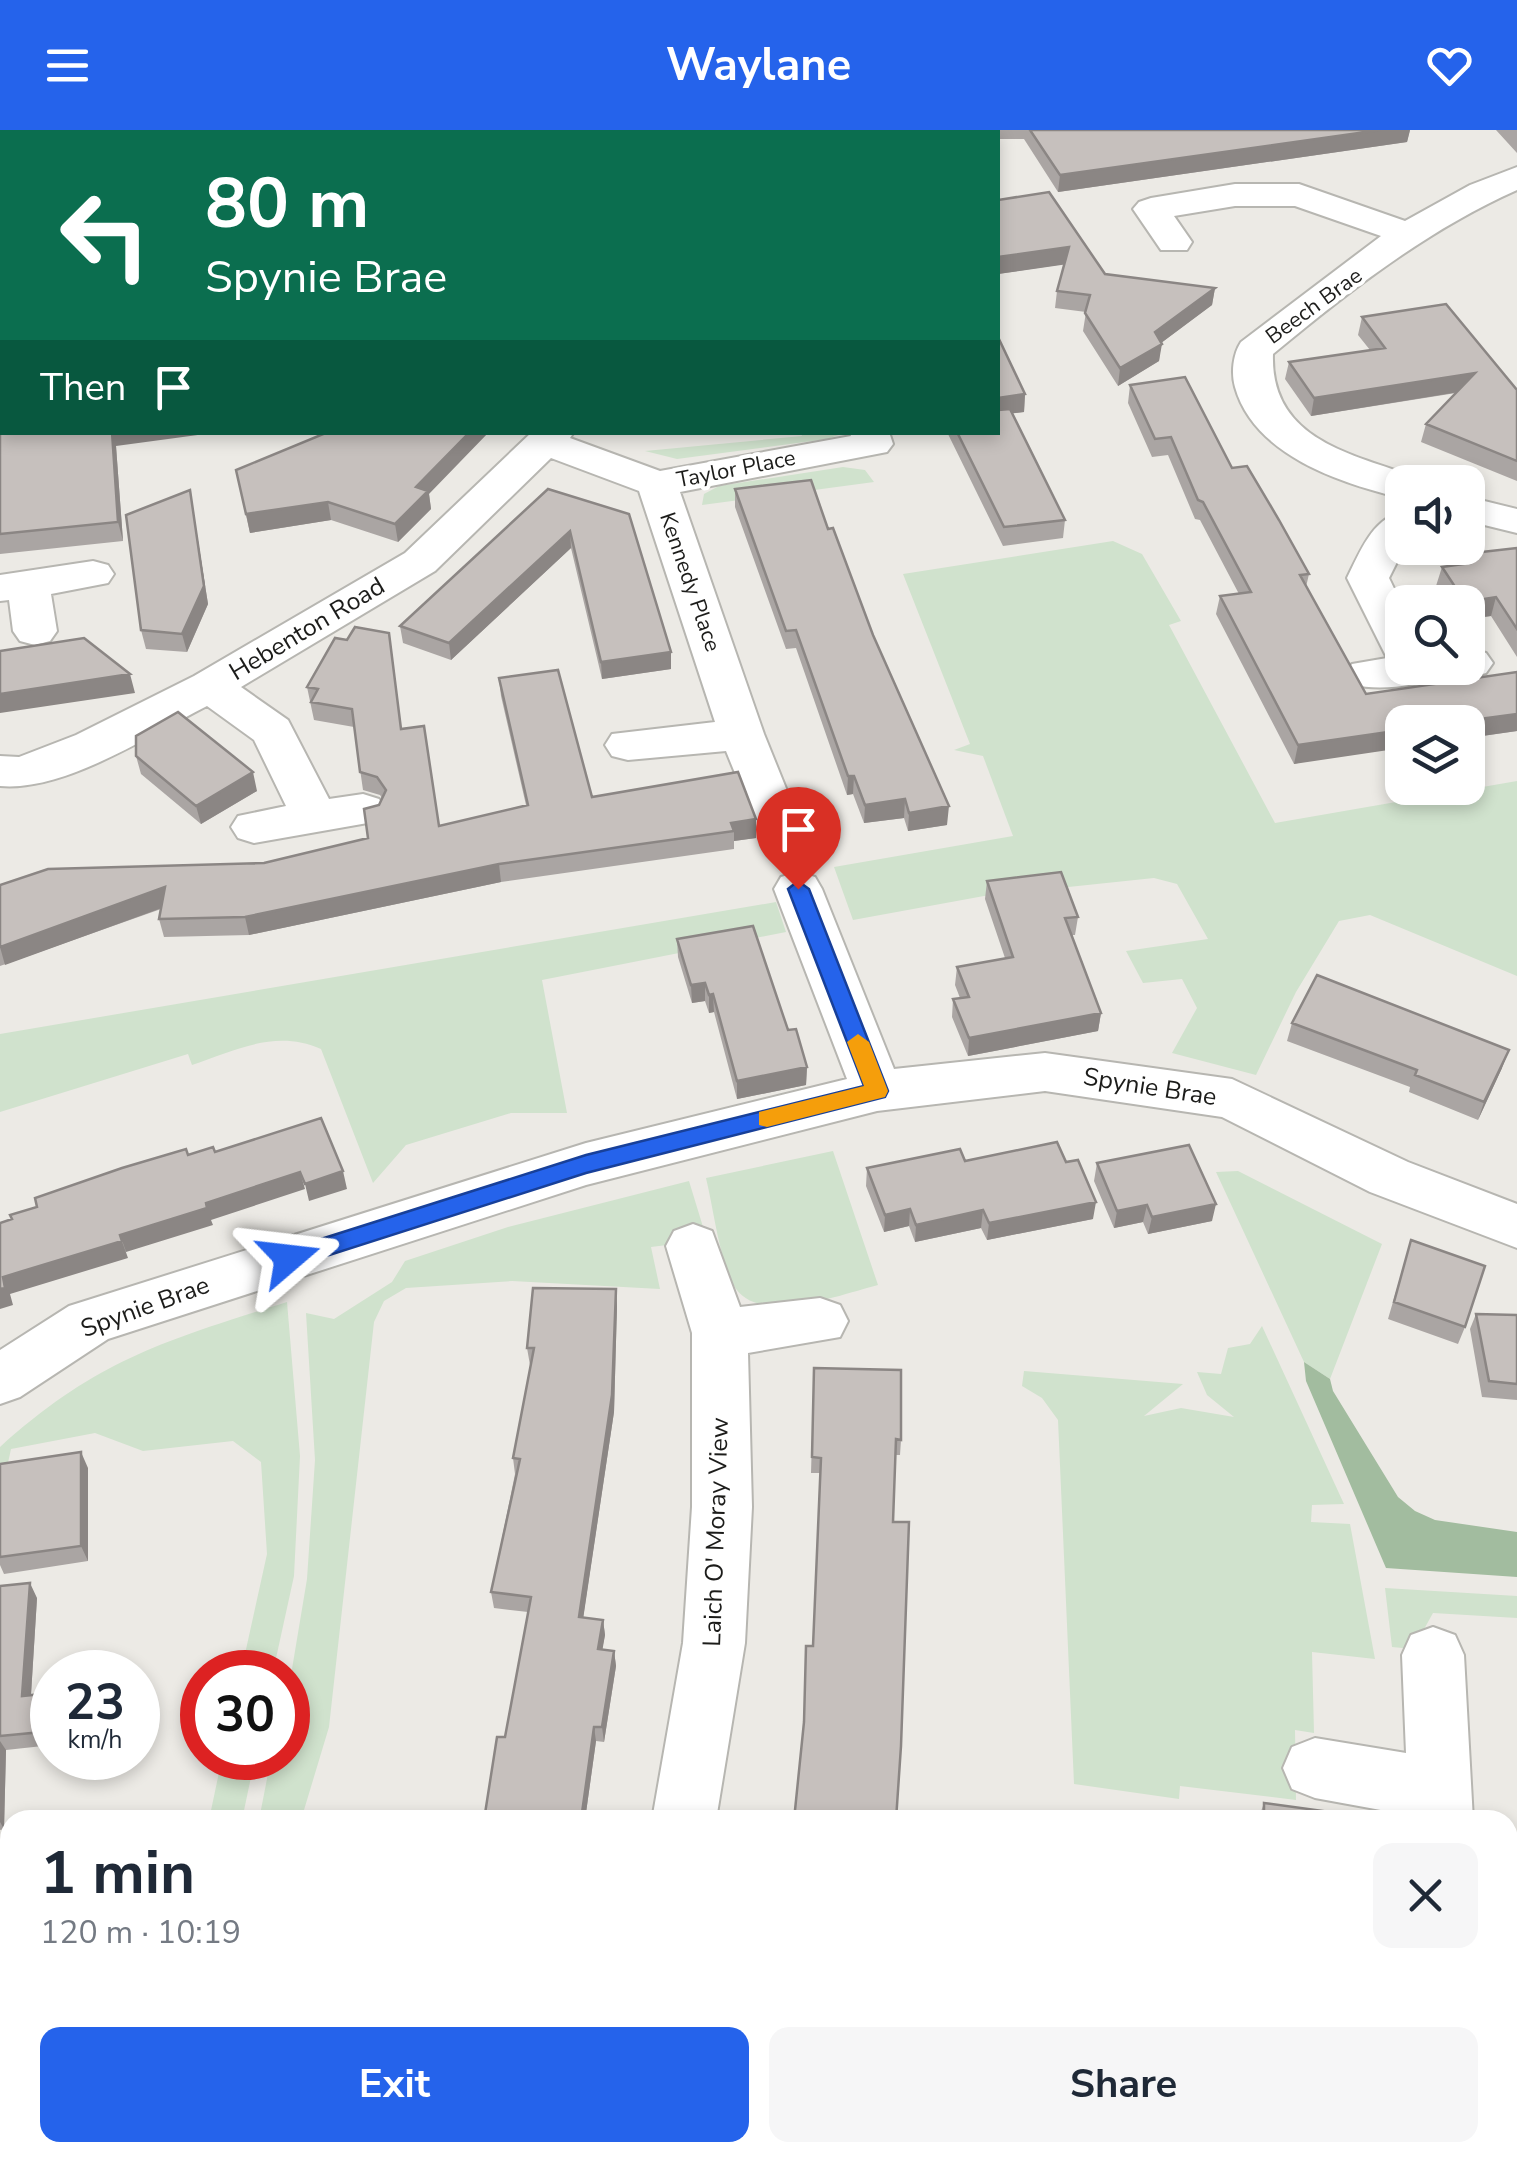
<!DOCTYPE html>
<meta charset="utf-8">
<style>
body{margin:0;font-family:"Nunito Sans",sans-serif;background:#f6f6f7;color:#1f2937;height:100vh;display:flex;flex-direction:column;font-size:38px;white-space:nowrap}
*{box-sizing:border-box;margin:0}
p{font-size:32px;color:#747a83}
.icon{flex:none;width:55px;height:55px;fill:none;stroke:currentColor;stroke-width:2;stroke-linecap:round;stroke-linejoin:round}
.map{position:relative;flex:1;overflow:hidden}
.side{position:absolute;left:0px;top:1680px;width:1518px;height:352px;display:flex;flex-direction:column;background:#fff;border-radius:30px 30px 0 0;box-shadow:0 5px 15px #0003}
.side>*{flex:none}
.banner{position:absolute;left:0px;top:0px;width:1000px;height:305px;box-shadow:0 5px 15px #0003;background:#0b6e4f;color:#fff;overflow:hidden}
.controls{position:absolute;left:1385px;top:335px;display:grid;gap:20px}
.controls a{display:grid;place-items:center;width:100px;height:100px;border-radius:20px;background:#fff;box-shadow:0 5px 15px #0003;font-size:50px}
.speed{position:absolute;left:30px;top:1520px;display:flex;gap:20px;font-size:50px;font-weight:700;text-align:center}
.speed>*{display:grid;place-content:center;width:130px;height:130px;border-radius:50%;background:#fff;box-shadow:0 5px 15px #0003;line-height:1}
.speed small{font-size:25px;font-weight:400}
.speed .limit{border:15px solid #d22;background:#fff;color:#111}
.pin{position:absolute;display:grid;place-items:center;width:85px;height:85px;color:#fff;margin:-102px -42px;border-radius:50% 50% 50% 0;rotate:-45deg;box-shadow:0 0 10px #0007}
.pin .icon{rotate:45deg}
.me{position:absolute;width:110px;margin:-55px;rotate:73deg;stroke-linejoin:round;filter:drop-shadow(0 0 8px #0008)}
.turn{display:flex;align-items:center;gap:35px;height:210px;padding:0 40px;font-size:45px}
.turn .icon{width:130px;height:130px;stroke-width:2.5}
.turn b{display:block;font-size:70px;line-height:85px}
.then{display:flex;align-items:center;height:95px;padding:0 40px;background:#0003;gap:20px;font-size:38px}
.round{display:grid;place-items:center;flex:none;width:105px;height:105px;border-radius:20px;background:#f6f6f7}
.head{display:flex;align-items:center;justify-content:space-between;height:170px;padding:0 40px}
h1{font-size:60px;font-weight:700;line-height:75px}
.action{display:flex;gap:20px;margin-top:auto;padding:20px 40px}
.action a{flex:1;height:115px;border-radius:20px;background:#2563eb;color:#fff;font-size:40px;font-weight:700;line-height:115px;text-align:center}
.action a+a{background:#f6f6f7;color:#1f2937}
header{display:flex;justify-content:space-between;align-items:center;height:130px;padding:0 40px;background:#2563eb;color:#fff;font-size:45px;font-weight:700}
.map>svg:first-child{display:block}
.green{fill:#d0e2cd}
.forest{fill:#a2bc9f}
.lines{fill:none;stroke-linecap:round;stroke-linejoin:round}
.street-casing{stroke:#b7b6b1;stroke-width:4}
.street{fill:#fff;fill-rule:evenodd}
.wall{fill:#aaa5a3}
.shaded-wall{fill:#8b8684}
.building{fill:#c6c0bd;stroke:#8b8684;stroke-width:2.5}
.route{fill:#2563eb;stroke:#184099;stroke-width:2.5}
.slow{fill:#f59e0b}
.labels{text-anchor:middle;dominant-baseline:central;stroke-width:8;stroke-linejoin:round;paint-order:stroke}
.far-street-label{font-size:22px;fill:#1c1c1a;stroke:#fff}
.street-label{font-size:25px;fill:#1c1c1a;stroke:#fff}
</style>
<header><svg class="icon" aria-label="menu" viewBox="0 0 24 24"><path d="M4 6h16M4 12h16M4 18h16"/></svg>Waylane<svg class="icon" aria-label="heart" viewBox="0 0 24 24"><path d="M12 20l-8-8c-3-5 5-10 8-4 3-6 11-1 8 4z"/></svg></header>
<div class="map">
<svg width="1517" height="2031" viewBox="0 0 1517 2031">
<rect width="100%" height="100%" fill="#eceae5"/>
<path class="green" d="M801,303H844L827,309L677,329L645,321L802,306Z
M843,337L865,340L874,352L702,375L704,364L719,356Z
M1113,411L1142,424L1181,491L1169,495L1275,693L1517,651V846L1370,785L1339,791L1296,862L1256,945L1172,923L1197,878L1182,849L1143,853L1126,821L1208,809L1177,754L1154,748L984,766L853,790L834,737L1013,706L983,626L954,620L970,614L903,444Z
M776,772L786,802L542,850L567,983H511L406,1015L373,1053L321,919C276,899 236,920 192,935L188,924L0,982V904Z
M833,1021L878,1155C842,1164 755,1198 733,1154C718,1123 714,1081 706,1048Z
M1238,1041L1382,1114L1330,1249L1304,1232L1216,1042Z
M689,1051L707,1110L651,1117L660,1159L512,1151L406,1158L384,1171L374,1192L329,1597L301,1690H259L271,1628H288V1563L307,1449L315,1330L306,1183L334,1189L392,1152L405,1131L508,1097Z
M287,1172L300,1326L294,1446L273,1542H241L267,1424L261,1332L233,1311L143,1321L95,1303L11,1319L6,1342H0V1317C98,1229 165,1211 287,1172Z
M1262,1196L1344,1374L1312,1375L1311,1392L1350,1394L1375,1529L1312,1522L1314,1603L1295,1600L1296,1670L1180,1656L1179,1669L1074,1654L1058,1290L1042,1268L1022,1256L1024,1241L1183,1254L1144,1286L1181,1278L1234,1287L1207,1265L1197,1242L1221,1244L1228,1218L1250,1214Z
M1385,1458L1517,1466V1488L1433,1483L1413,1519L1392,1517Z
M222,1628H255L242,1690H209Z"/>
<path class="forest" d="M1304,1232L1330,1249L1333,1261L1398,1367L1415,1381L1435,1390L1517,1402V1447L1386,1438L1306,1251Z"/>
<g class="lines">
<g class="street-casing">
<path id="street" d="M331,0H365L366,2H332Z
M1517,37V60C1427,100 1349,161 1273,224C1270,309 1350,324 1416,347L1420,352H1402V368C1340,353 1254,325 1235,257C1231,243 1233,224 1241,212L1381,106L1295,76H1235L1174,86L1192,112L1187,120H1161L1133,79L1139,72L1151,68L1235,54H1299L1405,91L1470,55Z
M532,302H574L570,308L660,341L851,306L849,302H889L893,314L887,322L680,362L764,604L804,703L798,714L781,719L764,714L726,621L628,630L612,626L605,615L612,604L715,592L639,361L551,328L435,441L241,557L288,590L329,669L363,664L379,669L386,680L379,691L254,713L238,708L231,697L238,686L286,676L254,610L207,576C150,605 64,662 0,656V626L19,627L76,605L194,546L405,423Z
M1468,367L1517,379V403L1468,391Z
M1402,382L1404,418L1389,448L1402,475V538H1468L1471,519L1486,523L1493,533L1486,543L1468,548L1449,538L1442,548C1415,555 1379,562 1352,554L1345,544L1352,534L1387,528L1347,448C1360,422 1372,389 1402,382Z
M93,431L108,435L114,444L108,453L51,464L57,501L50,511L35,515L20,511L13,501L9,470L0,471V445Z
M798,742L815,747L822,759L894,939L1045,923L1232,949L1408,1032L1517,1074V1118L1370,1062L1222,987L1045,961L877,981L586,1055L108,1209L20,1267L0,1274V1220L69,1176L586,1013L847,949L774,759L781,747Z
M693,1094L712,1101L740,1177L820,1168L840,1175L848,1191L840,1207L748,1223L752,1377L745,1513L716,1690H652L683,1513L692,1377V1203L666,1116L674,1101Z
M1433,1497L1455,1505L1464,1525L1473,1690H1409L1408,1685L1315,1668L1292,1659L1283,1638L1292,1617L1315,1608L1406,1623L1402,1525L1411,1505Z
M596,2022H667V2031H595Z
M1419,2022H1491V2031H1419Z"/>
</g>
<use href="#street" class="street"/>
</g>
<path class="wall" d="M985,0H1410L1407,12L1058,62L1024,9H998V2H985Z
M1496,0H1517V23Z
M998,70L1105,144L1215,158L1212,175L1161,213L1159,231L1118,256L1083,201L1086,182L1055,178L1057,161L1064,134L998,144Z
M0,79L116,316L123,411L0,424Z
M1362,187L1517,260V351L1421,312L1426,294L1456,263L1311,286L1285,249L1289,232L1370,220L1358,205Z
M1130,255L1232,338L1309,444L1306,457L1366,564L1517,542V601L1468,608V592L1294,634L1216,484L1220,466L1239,464L1200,390L1195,389L1168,325L1152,327L1128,273Z
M1025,264L1024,282L1012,283L1065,390L1063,408L1003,416L947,302H998Z
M236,340L429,364L431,379L398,412L331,390L250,403Z
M548,359L671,522V539L602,549L571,418L451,530L403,513L400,496Z
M735,359L828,399L873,505L947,695L908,701L904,688L864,693L853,664L847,665L796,518L786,519L735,377Z
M190,360L208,474L187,522L146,519L141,500Z
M1517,418V527L1491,486L1468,489V472H1448L1436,456L1442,437L1461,434L1464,424Z
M335,508L401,599L439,696L526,675L501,566L499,548L592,667L756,689V708L734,711V719L501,752L249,805L164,807L159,789L161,779L0,836V755L264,733L368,708L382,668L380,665L363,660L354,597L314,590L307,557Z
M136,626L257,661L201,694L141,644Z
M987,751L1078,787L1075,805H1071L1101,883L1098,901L968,926L952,887L953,869L960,868L955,855L957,837L1005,828L985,769Z
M677,809L788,900L807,937L806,955L737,969L714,882L709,883L705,871L692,873L678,827Z
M1292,893L1502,938L1478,990L1409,962L1410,957L1287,911Z
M965,1031L1066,1032L1093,1089L987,1110L981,1098L915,1112L909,1096L884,1102L866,1056L867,1038Z
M1097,1033L1212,1091L1148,1104L1143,1092L1114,1098L1094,1051Z
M1411,1110L1465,1197L1458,1214L1388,1189Z
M616,1159L617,1176L614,1282L583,1488L603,1490L605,1505L602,1519L614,1521L616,1536L604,1612L596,1611L585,1690H484L505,1607L528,1482L494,1478L491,1462L515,1344L513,1328L531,1235H530L527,1218Z
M1476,1184L1517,1185V1270L1482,1267L1470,1199Z
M814,1238L901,1310L900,1325H895L813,1516L821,1343H811Z
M0,1334L88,1338V1431L4,1444L0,1435Z
M0,1456L37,1468L31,1565L52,1563V1615L6,1620L4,1699L0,1700Z
M1264,1673L1367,1690H1258Z
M10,2022H117V2026L87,2031H0Z
M540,2022V2031H442L439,2023Z
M744,2022H850L848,2031H748L744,2030Z
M211,2028L308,2031H213Z"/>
<path class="shaded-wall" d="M1380,0H1410L1407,12L1058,62L1060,45Z
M1069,117L1068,134L998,144V127Z
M1215,158L1212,175L1153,219L1162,214L1159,231L1118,256L1120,238L1155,202Z
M1475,243L1471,260L1311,286L1314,268Z
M1025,264L1024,282L998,285V268Z
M112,302H220L116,316L123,411L118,392Z
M470,302H489L429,364L431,379L398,412L395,394L416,357Z
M190,360L208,474L187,522L182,504Z
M328,372L331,390L250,403L246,384Z
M570,401L571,418L451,530L449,513Z
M1496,467L1491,486L1468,489V472H1465Z
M671,522V539L602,549L601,532Z
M130,544L135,563L0,583V564Z
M1517,584V601L1468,608V592H1457Z
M1402,600V618L1294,634L1298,615Z
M253,642L257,661L201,694L196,676Z
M848,646H854L853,664L847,665Z
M905,669L904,688L864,693L865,675Z
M949,676L947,695L908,701L909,683Z
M756,689V708L734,711V701L731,693Z
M499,734L501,752L249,805L245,787Z
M165,757L170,775L5,835L0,817Z
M705,853V871L692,873L691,855Z
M713,864L714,882L709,883V865Z
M1101,883L1098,901L968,926L969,908Z
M1509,920L1502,938L1478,990L1484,972Z
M807,937L806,955L737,969V951Z
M343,1041L347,1059L309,1071L305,1054Z
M300,1042L305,1059L211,1090L213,1095L126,1122L120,1105L206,1073Z
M1096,1072L1093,1089L987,1110L989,1093Z
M1216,1074L1212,1091L1148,1104L1152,1087Z
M1147,1075L1143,1092L1114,1098L1117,1081Z
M910,1079L909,1096L884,1102L885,1085Z
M983,1080L981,1098L915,1112L916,1095Z
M122,1111L128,1128L10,1164L13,1175L0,1179V1159L3,1147Z
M616,1159L617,1176L614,1282L581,1503L579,1487Z
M81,1322L88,1338V1431L81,1416Z
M30,1453L37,1468L30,1580L22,1566Z
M603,1490L605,1505L600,1534L598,1519Z
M614,1521L616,1536L604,1612L602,1597Z
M594,1597L596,1611L585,1690H581Z
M0,1611L6,1620L4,1699L0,1692Z"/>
<path class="building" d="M0,0H282V2H2V302H112L118,392L0,404Z
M414,0H541L542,2H414Z
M676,0H725L726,2H678Z
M844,0H898L899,2H845Z
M1030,0H1380L1060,45Z
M1049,62L1105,144L1215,158L1155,202L1162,214L1120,238L1085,183L1090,165L1057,161L1069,117L998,127V70Z
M1446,174L1517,260V331L1426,294L1475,243L1314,268L1289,232L1385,218L1362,187Z
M998,207L1025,264L998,268Z
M1185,247L1232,338L1247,336L1279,390L1309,444L1300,445L1366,564L1517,542V584L1457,592H1402V600L1298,615L1220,466L1251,462L1203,372L1198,370L1171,307L1155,309L1130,255Z
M1010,279L1065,390L1004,397L957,302H998V280Z
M328,302H470L416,357L428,361L395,394L328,372L246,384L236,340Z
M811,350L828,399L833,398L873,505L949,676L909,683L905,669L865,675L854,646H848L796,500L786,501L735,359Z
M548,359L629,384L671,522L601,532L570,401L449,513L400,496Z
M190,360L204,456L182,504L141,500L126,385Z
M1517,418V499L1496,467L1465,472L1442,437L1470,433L1464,424Z
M355,497L389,503L401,599L424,596L439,696L528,675L499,548L558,540L592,667L738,642L756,689L731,693L734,701L499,734L245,787L159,789L165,757L0,817V755L48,739L264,733L368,708L364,679L379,675L386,660L377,647L360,642L352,579L311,572L318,559L307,557L335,508L347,510Z
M84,508L130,544L0,564V521Z
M178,582L253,642L196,676L136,626V606Z
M1061,742L1078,787L1065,788L1101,883L969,908L953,869L969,867L957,837L1013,827L987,751Z
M753,796L788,900L796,899L807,937L737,951L713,864L709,865L705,853L691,855L677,809Z
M1317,845L1509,920L1484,972L1415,945L1417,940L1292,893Z
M321,988L343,1041L305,1054L300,1042L206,1073L207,1078L120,1105L122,1111L3,1147L5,1158L0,1159V1093L12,1089L10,1085L37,1077L35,1068L122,1038L186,1019L188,1025L213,1017L215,1022Z
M1057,1012L1066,1032L1078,1030L1096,1072L989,1093L983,1080L916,1095L910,1079L885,1085L867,1038L960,1019L965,1031Z
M1189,1015L1216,1074L1152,1087L1147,1075L1117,1081L1097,1033Z
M1411,1110L1485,1136L1465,1197L1394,1172Z
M533,1158L616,1159L612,1265L579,1487L603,1490L598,1519L614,1521L602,1597H594L581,1690H484L497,1607H505L531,1467L491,1462L520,1329L513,1328L534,1218H527Z
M1476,1184L1517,1185V1254L1489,1251Z
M814,1238L901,1240V1310L896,1309L893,1392H909L901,1616L896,1690H794L804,1592L806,1516H813L821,1328L812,1327Z
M81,1322V1416L0,1427V1334Z
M30,1453L22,1566L52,1563V1601L0,1606V1456Z
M1264,1673L1367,1687V1690H1264Z
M10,1943V2022H65L17,2031H0V1945Z
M212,2022H305L304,2031L211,2028Z
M439,2022H537L536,2027Z
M759,2022H849L848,2031H804Z"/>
<path class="route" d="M798,751L809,759L888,961L885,967L586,1043L289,1138L280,1135V1122L586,1025L864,956L788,759Z"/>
<path class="slow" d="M858,904L869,912L888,961L885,967L767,997L759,995V982L864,956L847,912Z"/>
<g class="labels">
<g class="far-street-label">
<text transform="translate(1314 176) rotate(-36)">Beech Brae</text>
<text transform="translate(736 339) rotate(-11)">Taylor Place</text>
<text transform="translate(690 452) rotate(71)">Kennedy Place</text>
</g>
<g class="street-label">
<text transform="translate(307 499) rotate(-31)">Hebenton Road</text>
<text transform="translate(1150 957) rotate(9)">Spynie Brae</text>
<text transform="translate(145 1177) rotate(-20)">Spynie Brae</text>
<text transform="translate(716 1402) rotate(-88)">Laich O' Moray View</text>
</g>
</g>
</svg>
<div class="controls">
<a><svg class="icon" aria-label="sound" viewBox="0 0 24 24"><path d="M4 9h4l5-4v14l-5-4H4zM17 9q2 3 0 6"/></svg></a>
<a><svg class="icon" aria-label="search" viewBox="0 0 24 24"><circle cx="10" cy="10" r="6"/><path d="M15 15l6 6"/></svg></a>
<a><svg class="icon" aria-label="layers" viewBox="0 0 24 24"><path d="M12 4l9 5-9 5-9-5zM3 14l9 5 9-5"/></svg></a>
</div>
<div class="speed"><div>23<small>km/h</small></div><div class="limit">30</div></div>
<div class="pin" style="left:798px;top:759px;background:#d93025"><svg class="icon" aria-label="arrive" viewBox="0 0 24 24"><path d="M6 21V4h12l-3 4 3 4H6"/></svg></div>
<svg class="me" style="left:289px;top:1128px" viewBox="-20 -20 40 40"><path d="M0-17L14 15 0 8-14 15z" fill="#2563eb" stroke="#fff" stroke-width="4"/></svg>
<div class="banner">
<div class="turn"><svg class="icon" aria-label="left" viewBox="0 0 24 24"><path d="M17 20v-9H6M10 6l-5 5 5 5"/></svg><div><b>80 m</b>Spynie Brae</div></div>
<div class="then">Then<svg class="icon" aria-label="arrive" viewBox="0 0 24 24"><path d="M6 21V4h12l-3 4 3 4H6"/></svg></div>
</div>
<section class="side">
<div class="head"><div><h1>1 min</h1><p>120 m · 10:19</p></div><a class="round"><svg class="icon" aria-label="close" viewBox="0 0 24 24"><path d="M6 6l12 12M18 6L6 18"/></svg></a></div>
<div class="action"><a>Exit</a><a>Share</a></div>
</section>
</div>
